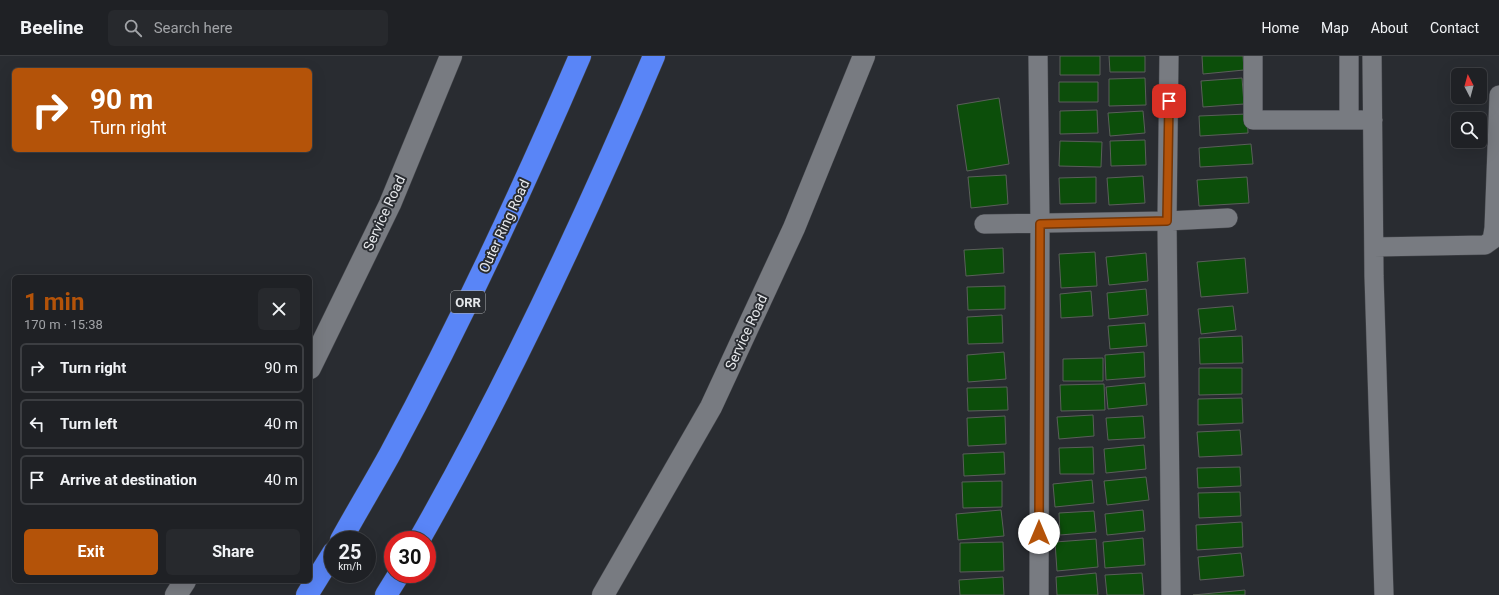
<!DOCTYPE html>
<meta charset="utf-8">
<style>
body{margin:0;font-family:Roboto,sans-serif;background:#27292d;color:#f1f3f6;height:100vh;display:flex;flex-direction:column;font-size:15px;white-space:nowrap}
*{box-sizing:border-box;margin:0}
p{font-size:13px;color:#a1a3a7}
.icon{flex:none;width:22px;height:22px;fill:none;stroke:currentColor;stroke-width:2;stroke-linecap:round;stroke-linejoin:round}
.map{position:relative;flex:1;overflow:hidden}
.panel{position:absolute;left:12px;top:219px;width:300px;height:308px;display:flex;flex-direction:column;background:#1f2125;border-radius:6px;box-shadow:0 4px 16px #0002,0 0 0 1px #3c3e42}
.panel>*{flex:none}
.hud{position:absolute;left:12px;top:12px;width:300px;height:84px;border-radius:6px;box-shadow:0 4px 16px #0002,0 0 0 1px #3c3e42;background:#b45309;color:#fff;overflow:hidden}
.needle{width:26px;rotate:354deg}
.tools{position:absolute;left:1451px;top:12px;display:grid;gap:8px}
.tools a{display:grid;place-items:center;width:36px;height:36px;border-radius:6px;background:#1f2125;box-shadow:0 4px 16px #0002,0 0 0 1px #3c3e42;font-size:20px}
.speed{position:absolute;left:324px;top:475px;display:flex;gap:8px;font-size:20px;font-weight:700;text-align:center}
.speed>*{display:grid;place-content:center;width:52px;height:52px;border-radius:50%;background:#1f2125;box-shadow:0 4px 16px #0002,0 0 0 1px #3c3e42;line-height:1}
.speed small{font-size:10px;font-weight:400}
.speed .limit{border:6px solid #d22;background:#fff;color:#111}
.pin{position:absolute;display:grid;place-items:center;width:34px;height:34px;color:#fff;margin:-17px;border-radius:8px;box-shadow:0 2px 6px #0006}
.me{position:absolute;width:44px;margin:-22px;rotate:0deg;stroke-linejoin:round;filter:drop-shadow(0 0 3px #0008)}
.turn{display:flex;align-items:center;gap:14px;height:84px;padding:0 12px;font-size:18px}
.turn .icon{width:52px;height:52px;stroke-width:2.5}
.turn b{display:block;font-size:28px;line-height:34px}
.round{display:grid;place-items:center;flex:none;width:42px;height:42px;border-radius:6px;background:#27292d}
.summary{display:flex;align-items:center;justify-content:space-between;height:68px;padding:0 12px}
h1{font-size:24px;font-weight:700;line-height:30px;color:#b45309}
.button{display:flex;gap:8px;margin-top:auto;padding:8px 12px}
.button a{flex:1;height:46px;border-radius:6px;background:#b45309;color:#fff;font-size:16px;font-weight:700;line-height:46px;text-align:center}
.button a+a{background:#27292d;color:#f1f3f6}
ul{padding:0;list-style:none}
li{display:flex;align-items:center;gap:12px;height:50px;margin:0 8px 6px;padding:0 4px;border:2px solid #3c3e42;border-radius:6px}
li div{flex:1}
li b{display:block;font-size:15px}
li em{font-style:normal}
header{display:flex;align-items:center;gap:24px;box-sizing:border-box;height:56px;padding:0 20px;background:#1f2125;border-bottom:1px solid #3c3e42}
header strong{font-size:19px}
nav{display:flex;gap:22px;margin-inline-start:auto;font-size:14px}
.search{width:280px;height:36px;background:#27292d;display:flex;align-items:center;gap:10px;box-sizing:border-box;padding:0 14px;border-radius:6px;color:#a1a3a7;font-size:15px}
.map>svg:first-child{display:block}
.building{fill:#0c4e0a;stroke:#5a5f5a}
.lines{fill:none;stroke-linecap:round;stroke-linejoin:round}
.minor-casing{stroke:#45474c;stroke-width:20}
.secondary-casing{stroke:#45474c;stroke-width:23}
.motorway-casing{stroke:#45474c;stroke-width:23}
.minor{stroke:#787b81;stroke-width:19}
.secondary{stroke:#787b81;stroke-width:22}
.motorway{stroke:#5985f7;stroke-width:22}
.route-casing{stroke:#753606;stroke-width:10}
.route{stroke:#b45309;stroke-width:7}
.labels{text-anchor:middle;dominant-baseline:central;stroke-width:4;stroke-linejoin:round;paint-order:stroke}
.shield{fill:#292c31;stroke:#aeb0b4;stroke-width:1}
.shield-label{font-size:13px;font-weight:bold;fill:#e7e9ec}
.street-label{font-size:14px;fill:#e7e9ec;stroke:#292c31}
</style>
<header>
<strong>Beeline</strong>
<div class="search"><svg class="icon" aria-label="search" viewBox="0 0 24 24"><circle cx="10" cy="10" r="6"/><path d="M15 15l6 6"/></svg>Search here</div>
<nav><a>Home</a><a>Map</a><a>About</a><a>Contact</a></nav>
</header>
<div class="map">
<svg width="1499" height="539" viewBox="0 0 1499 539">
<rect width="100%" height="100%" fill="#292c31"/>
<path class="building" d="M1060,0H1100V19H1060Z
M1109,0H1145V16H1110Z
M1202,0H1243L1244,14L1203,18Z
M1145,22L1146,49L1109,50V23Z
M1242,22L1244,48L1203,51L1201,25Z
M1059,26H1098V46H1059Z
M999,42L1009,108L967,115L957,49Z
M1097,54L1098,77L1060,78V55Z
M1143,55L1145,77L1110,80L1108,57Z
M1247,58L1248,77L1200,80L1199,60Z
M1145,84L1146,109L1111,110L1110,85Z
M1060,85L1102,86L1101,111L1059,110Z
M1251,88L1253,108L1200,111L1199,92Z
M1006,119L1008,148L971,152L968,121Z
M1143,120L1145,147L1109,149L1107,122Z
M1096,121V147L1060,148L1059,122Z
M1247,121L1249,147L1199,150L1197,124Z
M1003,192L1004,217L966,220L964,194Z
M1095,196L1097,230L1061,232L1059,198Z
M1146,197L1148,225L1109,229L1106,201Z
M1245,202L1248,237L1201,241L1197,206Z
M1005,230V253L968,254L967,231Z
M1146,233L1148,259L1109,263L1107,237Z
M1091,235L1093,260L1061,262L1060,238Z
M1233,250L1236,274L1201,278L1198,253Z
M1002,259L1003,287L968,288L967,261Z
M1145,267L1147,290L1110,293L1108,270Z
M1242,280L1243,307L1200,308L1199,282Z
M1004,296L1006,323L968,326L967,299Z
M1144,296L1145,321L1106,324L1105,299Z
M1103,302V325H1063V303Z
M1199,312H1242V338L1199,339Z
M1145,327L1147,349L1108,353L1106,331Z
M1104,328L1105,354L1061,355L1060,329Z
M1007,331L1008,354L968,355L967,332Z
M1242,342L1243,367L1198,369V343Z
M1093,359L1094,380L1059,383L1057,361Z
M1005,360L1006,388L968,390L967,362Z
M1143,360L1145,382L1108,384L1106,362Z
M1240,374L1242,399L1199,401L1197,376Z
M1144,389L1146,413L1106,417L1104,393Z
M1093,391L1094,418H1060L1059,392Z
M1004,396L1005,418L964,420L963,398Z
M1240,411L1241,430L1198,432L1197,412Z
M1146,421L1149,444L1107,449L1104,425Z
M1092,424L1094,447L1055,451L1053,428Z
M1002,425V451L963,452L962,426Z
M1240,436L1241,460L1199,462L1198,437Z
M1001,454L1004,480L958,484L956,458Z
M1143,454L1145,475L1107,479L1105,458Z
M1094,455L1096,476L1060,479L1059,457Z
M1242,466L1243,491L1197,494L1196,469Z
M1143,482L1145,509L1105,512L1103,486Z
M1096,483L1098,511L1057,515L1055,486Z
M1003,486L1004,515L960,516V487Z
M1241,497L1244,520L1200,524L1198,501Z
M1096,517L1098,539H1057L1056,521Z
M1142,517L1144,539H1107L1105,519Z
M1003,521L1004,539H960L959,524Z
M1245,534V539H1193Z"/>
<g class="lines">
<g class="minor-casing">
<path id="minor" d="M1038,0L1040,168L1039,539
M1169,0L1167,165L1171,539
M1253,0V64H1373
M1372,0L1374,220L1384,539
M1349,64V0
M984,168L1167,165L1228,162
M1374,191L1485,189L1492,184L1494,172L1499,39"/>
</g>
<g class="secondary-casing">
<path id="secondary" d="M310,312L390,148L451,0
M176,539L185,525
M603,539L711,351L794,172L864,0"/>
</g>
<g class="motorway-casing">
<path id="motorway" d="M341,484C357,455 374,427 390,398C460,268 522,135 580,0
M419,484C508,328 584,165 654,0
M307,539L333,497
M386,539L399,518"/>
</g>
<use href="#minor" class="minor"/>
<use href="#secondary" class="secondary"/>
<use href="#motorway" class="motorway"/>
</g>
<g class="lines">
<g class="route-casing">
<path id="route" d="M1039,477L1040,168L1167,165L1169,45"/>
</g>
<use href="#route" class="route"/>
</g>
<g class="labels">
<rect class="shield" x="451" y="235" width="34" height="22" rx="3"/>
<g class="shield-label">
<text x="468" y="246">ORR</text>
</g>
<g class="street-label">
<text transform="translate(384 157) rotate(-65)">Service Road</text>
<text transform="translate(504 170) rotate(-65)">Outer Ring Road</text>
<text transform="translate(746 276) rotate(-65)">Service Road</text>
</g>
</g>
</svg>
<div class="tools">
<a><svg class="needle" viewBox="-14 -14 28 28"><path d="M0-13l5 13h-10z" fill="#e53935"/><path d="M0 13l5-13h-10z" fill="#a1a3a7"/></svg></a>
<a><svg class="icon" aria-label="search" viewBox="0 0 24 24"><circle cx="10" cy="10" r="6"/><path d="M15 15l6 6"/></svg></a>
</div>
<div class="speed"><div>25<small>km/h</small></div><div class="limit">30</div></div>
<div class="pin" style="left:1169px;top:45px;background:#d93025"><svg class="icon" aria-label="arrive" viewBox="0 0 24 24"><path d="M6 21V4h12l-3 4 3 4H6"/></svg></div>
<svg class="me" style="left:1039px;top:477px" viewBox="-20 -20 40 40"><circle r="19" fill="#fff"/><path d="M0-13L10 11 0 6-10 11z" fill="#b45309"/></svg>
<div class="hud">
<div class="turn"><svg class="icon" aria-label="right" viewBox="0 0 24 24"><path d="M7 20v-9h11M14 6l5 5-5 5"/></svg><div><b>90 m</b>Turn right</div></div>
</div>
<section class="panel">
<div class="summary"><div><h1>1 min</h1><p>170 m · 15:38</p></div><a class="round"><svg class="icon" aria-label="close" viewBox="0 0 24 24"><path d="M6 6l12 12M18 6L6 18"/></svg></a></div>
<ul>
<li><svg class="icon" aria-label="right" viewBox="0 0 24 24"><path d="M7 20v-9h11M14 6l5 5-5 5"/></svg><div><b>Turn right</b></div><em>90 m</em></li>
<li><svg class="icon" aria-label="left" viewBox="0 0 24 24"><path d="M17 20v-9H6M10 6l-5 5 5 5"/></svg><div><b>Turn left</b></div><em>40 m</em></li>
<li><svg class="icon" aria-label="arrive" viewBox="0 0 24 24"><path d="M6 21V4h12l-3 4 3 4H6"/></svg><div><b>Arrive at destination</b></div><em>40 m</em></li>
</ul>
<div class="button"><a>Exit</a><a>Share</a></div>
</section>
</div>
